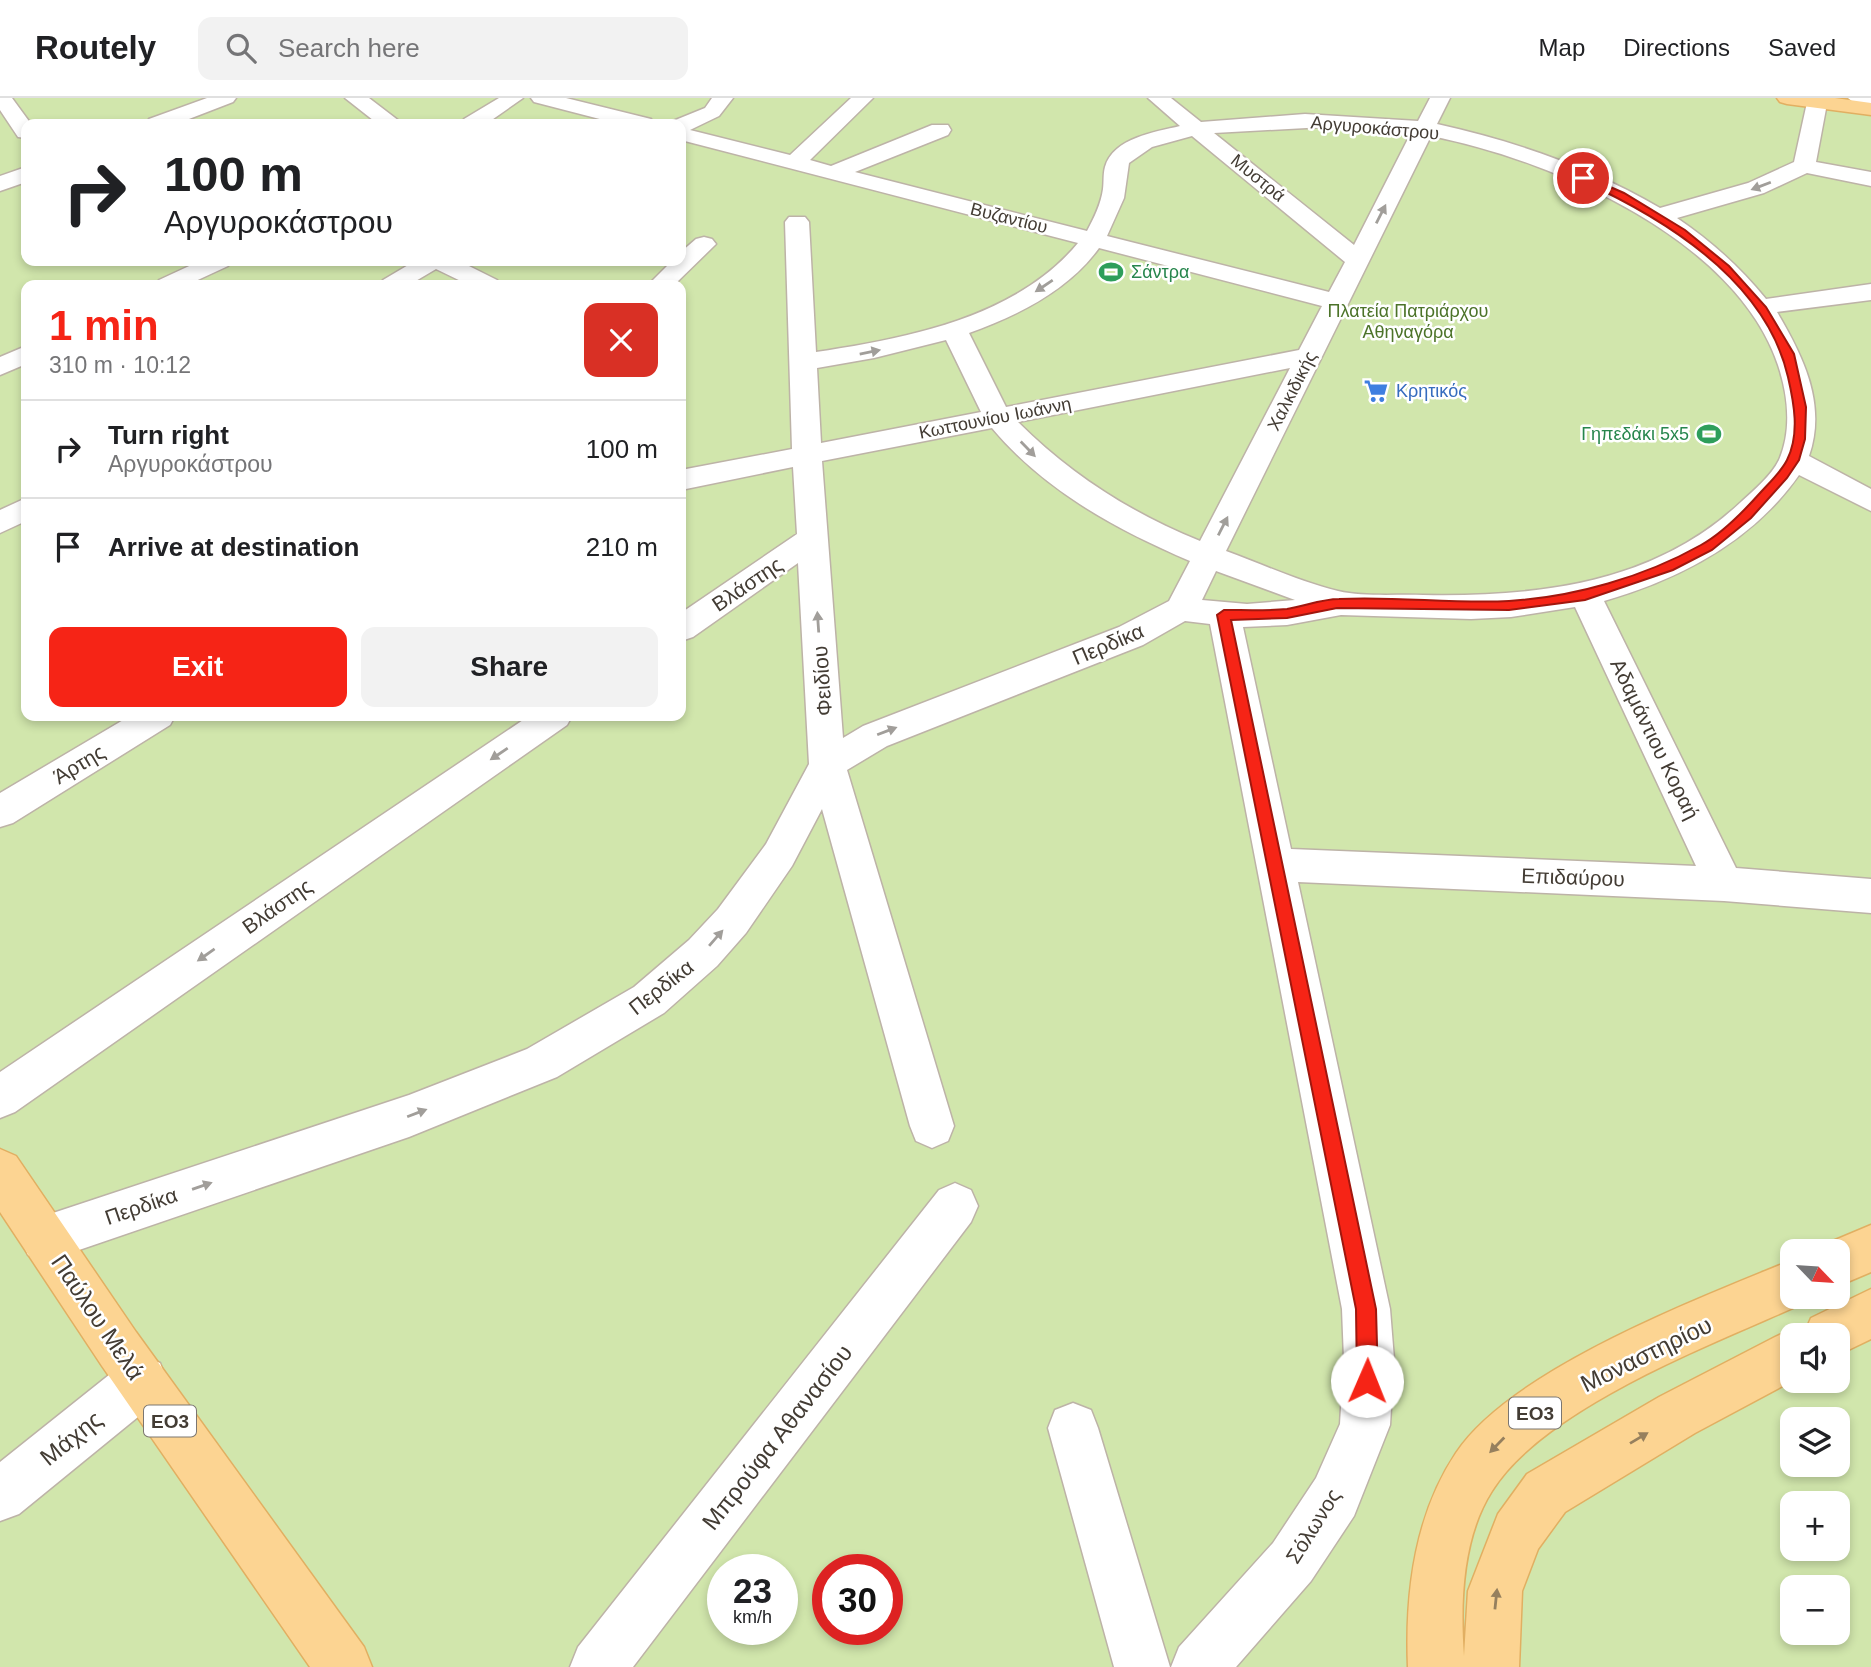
<!DOCTYPE html>
<meta charset="utf-8">
<style>
body{margin:0;font-family:Helvetica,sans-serif;background:#f2f2f2;color:#202124;height:100vh;display:flex;flex-direction:column;font-size:26px;white-space:nowrap}
*{box-sizing:border-box;margin:0}
p{font-size:23px;color:#757577}
.icon{flex:none;width:38px;height:38px;fill:none;stroke:currentColor;stroke-width:2;stroke-linecap:round;stroke-linejoin:round}
.map{position:relative;flex:1;overflow:hidden}
.side{position:absolute;left:21px;top:182px;width:665px;height:441px;display:flex;flex-direction:column;background:#fff;border-radius:14px;box-shadow:0 4px 10px #0003}
.side>*{flex:none}
.top-card{position:absolute;left:21px;top:21px;width:665px;height:147px;border-radius:14px;box-shadow:0 4px 10px #0003;background:#fff;color:#202124;overflow:hidden}
.needle{width:46px;rotate:115deg}
.tools{position:absolute;left:1780px;top:1141px;display:grid;gap:14px}
.tools a{display:grid;place-items:center;width:70px;height:70px;border-radius:14px;background:#fff;box-shadow:0 4px 10px #0003;font-size:35px}
.speed{position:absolute;left:707px;top:1456px;display:flex;gap:14px;font-size:35px;font-weight:700;text-align:center}
.speed>*{display:grid;place-content:center;width:91px;height:91px;border-radius:50%;background:#fff;box-shadow:0 4px 10px #0003;line-height:1}
.speed small{font-size:18px;font-weight:400}
.speed .limit{border:10px solid #d22;background:#fff;color:#111}
.pin{position:absolute;display:grid;place-items:center;width:60px;height:60px;color:#fff;margin:-30px;border:4px solid #fff;border-radius:50%;box-shadow:0 2px 7px #0007}
.me{position:absolute;width:77px;margin:-38px;rotate:1deg;stroke-linejoin:round;filter:drop-shadow(0 0 5px #0008)}
.turn{display:flex;align-items:center;gap:24px;height:147px;padding:0 28px;font-size:32px}
.turn .icon{width:91px;height:91px;stroke-width:2.5}
.turn b{display:block;font-size:49px;line-height:60px}
.round{display:grid;place-items:center;flex:none;width:74px;height:74px;border-radius:14px;background:#f2f2f2}
.headline{display:flex;align-items:center;justify-content:space-between;height:119px;padding:0 28px}
h1{font-size:42px;font-weight:800;line-height:52px;color:#f62416}
.primary-button{display:flex;gap:14px;margin-top:auto;padding:14px 28px}
.primary-button a{flex:1;height:80px;border-radius:14px;background:#f62416;color:#fff;font-size:28px;font-weight:800;line-height:80px;text-align:center}
.primary-button a+a{background:#f2f2f2;color:#202124}
ul{padding:0;list-style:none}
li{display:flex;align-items:center;gap:21px;height:98px;padding:0 28px;border-top:2px solid #e0e0e0}
li div{flex:1}
li b{display:block;font-size:26px}
li em{font-style:normal}
header{display:flex;align-items:center;gap:42px;box-sizing:border-box;height:98px;padding:0 35px;background:#fff;border-bottom:2px solid #e0e0e0}
header strong{font-size:33px}
nav{display:flex;gap:38px;margin-inline-start:auto;font-size:24px}
.search{width:490px;height:63px;background:#f2f2f2;display:flex;align-items:center;gap:18px;box-sizing:border-box;padding:0 24px;border-radius:14px;color:#757577;font-size:26px}
.map>svg:first-child{display:block}
.green{fill:#d1e6ac;fill-rule:evenodd}
.lines{fill:none;stroke-linecap:round;stroke-linejoin:round}
.minor-casing{stroke:#bdb3a7;stroke-width:3}
.major-casing{stroke:#e1af62;stroke-width:3}
.minor{fill:#fff;fill-rule:evenodd}
.major{fill:#fcd492;fill-rule:evenodd}
.oneway{fill:#a19e9a}
.oneway2{fill:#96805e}
.route{fill:#f62416;stroke:#a0170e;stroke-width:2}
.labels{text-anchor:middle;dominant-baseline:central;stroke-width:5;stroke-linejoin:round;paint-order:stroke}
.far-street-label{font-size:18px;fill:#433c34;stroke:#fff}
.far-leisure-label{font-size:18px;fill:#27864d;stroke:#fff;text-anchor:start}
.far-park-label{font-size:18px;fill:#4c7329;stroke:#fff}
.far-shop-label{font-size:18px;fill:#366cbe;stroke:#fff;text-anchor:start}
.shield{fill:#fff;stroke:#7b7671;stroke-width:2}
.shield-label{font-size:19px;font-weight:bold;fill:#433c34}
.street-label{font-size:21px;fill:#433c34;stroke:#fff}
.near-street-label{font-size:24px;fill:#433c34;stroke:#fff}
</style>
<header>
<strong>Routely</strong>
<div class="search"><svg class="icon" aria-label="search" viewBox="0 0 24 24"><circle cx="10" cy="10" r="6"/><path d="M15 15l6 6"/></svg>Search here</div>
<nav><a>Map</a><a>Directions</a><a>Saved</a></nav>
</header>
<div class="map">
<svg width="1871" height="1569" viewBox="0 0 1871 1569">
<rect width="100%" height="100%" fill="#f1ece4"/>
<path class="green" d="M0,0H1871V1569H0ZM26,26H681V163H26ZM26,187H681V618H26ZM1792,1153H1838V1199H1792ZM1792,1237H1838V1283H1792ZM1792,1321H1838V1367H1792ZM1792,1405H1838V1451H1792ZM723,1472H782V1531H723ZM828,1472H887V1531H828ZM1792,1489H1838V1535H1792Z"/>
<g class="lines">
<g class="minor-casing">
<path id="minor" d="M0,0H12L31,26H26V40L18,39L0,12Z
M207,0H236L233,4L176,26H146L149,21Z
M345,0H369L403,26H378Z
M499,0H523L486,26H462L464,21Z
M531,0H566L651,21L654,26H619L534,4Z
M712,0H733L719,18L690,32L790,57L851,0H873L810,62L831,68L932,27H948L951,32L948,37L855,74L1087,133C1094,120 1101,106 1103,91C1104,84 1103,76 1105,69C1113,40 1155,34 1180,28L1148,0H1171L1201,24L1305,16L1418,23L1430,0H1450L1437,26C1514,43 1592,70 1660,110L1748,85L1794,64L1808,0H1828L1816,64L1871,74V88L1807,75L1764,95L1677,120C1711,143 1740,169 1766,201L1871,186V202L1777,214C1803,258 1827,306 1809,358L1871,391V413L1799,377C1752,444 1680,481 1604,503L1736,770L1871,781V815L1724,803L1298,784L1390,1211L1394,1261L1390,1327L1354,1418L1311,1483L1236,1569H1171L1179,1549L1273,1445L1316,1380L1340,1326L1344,1261L1342,1211L1210,526L1185,523L1143,547L887,648L847,672L954,1028L948,1043L932,1050L916,1043L910,1028L822,711L792,768L746,835L717,868L664,915L557,979L409,1039L44,1164L28,1157L21,1141L28,1125L44,1118L409,997L527,951L634,889L689,842L718,811L766,746L809,666L798,465L693,539L681,543V515L797,436L793,369L681,392V372L792,351L785,124L789,119H805L809,124L816,254C907,240 1016,220 1078,145L681,42V26H672L673,23L705,10ZM1325,29L1411,35L1354,147L1214,35ZM1192,38L1345,164L1329,194L1107,138L1124,100L1129,65L1152,49ZM1431,38C1553,62 1736,141 1778,267C1788,297 1792,332 1779,362C1771,378 1754,392 1741,404C1654,486 1538,499 1423,497C1396,496 1364,499 1338,493C1300,484 1262,466 1226,453ZM1099,150L1322,208L1299,252L1006,309L969,235C1017,218 1068,193 1099,150ZM946,242L981,314L821,345L817,270L874,260ZM1290,270L1200,443C1131,415 1071,377 1018,324ZM992,330C1044,392 1115,431 1190,463L1169,503L1119,529L863,628L843,640L822,363ZM1216,473L1295,502L1247,506L1202,502ZM1575,509L1696,768L1291,751L1243,529L1287,527L1341,517L1471,521L1511,519Z
M1848,0H1871V15L1864,13Z
M26,69V84L0,93V78Z
M704,139L712,141L716,146L674,187H648L672,163H681V154L696,141Z
M200,163H231L228,168L187,187H156L159,182Z
M415,163H459L497,182L500,187H469L436,171L409,187H380L383,182Z
M26,248V266L0,277V259Z
M26,400V423L0,435V412Z
M130,618H175L170,627L13,725L0,729V695Z
M529,618H572L567,627L15,1014L0,1020V974Z
M955,1085L971,1092L978,1108L971,1124L633,1569H570L578,1549L939,1092Z
M142,1258L160,1265L167,1283L160,1301L19,1416L0,1423V1364L124,1265Z
M1073,1305L1091,1312L1098,1330L1170,1569H1114L1048,1330L1055,1312Z"/>
</g>
<g class="major-casing">
<path id="major" d="M1777,0H1835L1871,5V17L1787,6L1780,4Z
M0,1051L16,1058L136,1234L364,1549L372,1569H310L102,1268L0,1114Z
M1871,1127V1174L1838,1188V1153H1819L1821,1148Z
M1792,1162V1199H1811L1809,1203C1718,1244 1545,1308 1492,1393C1462,1440 1460,1504 1464,1558L1468,1493L1498,1416L1527,1376L1659,1299L1775,1239L1792,1231L1804,1236L1811,1220L1871,1191V1241L1838,1257V1237H1792V1283L1695,1335L1565,1414L1538,1451L1522,1493L1519,1569H1408C1405,1496 1414,1418 1456,1355C1512,1271 1698,1201 1792,1162Z"/>
</g>
<use href="#minor" class="minor"/>
<use href="#major" class="major"/>
</g>
<defs><path id="oneway-solid" d="M-6-.8H1V-3.2L6.5 0L1 3.2V.8H-6Z" transform="scale(1.75)"/></defs>
<g class="oneway">
<use href="#oneway-solid" transform="translate(1761 88) rotate(159)"/>
<use href="#oneway-solid" transform="translate(1381 116) rotate(-63)"/>
<use href="#oneway-solid" transform="translate(1044 188) rotate(146)"/>
<use href="#oneway-solid" transform="translate(870 254) rotate(-11)"/>
<use href="#oneway-solid" transform="translate(1028 351) rotate(46)"/>
<use href="#oneway-solid" transform="translate(1223 428) rotate(-63)"/>
<use href="#oneway-solid" transform="translate(818 524) rotate(-94)"/>
<use href="#oneway-solid" transform="translate(887 633) rotate(-21)"/>
<use href="#oneway-solid" transform="translate(499 656) rotate(146)"/>
<use href="#oneway-solid" transform="translate(716 840) rotate(-49)"/>
<use href="#oneway-solid" transform="translate(206 857) rotate(145)"/>
<use href="#oneway-solid" transform="translate(417 1015) rotate(-21)"/>
<use href="#oneway-solid" transform="translate(202 1088) rotate(-19)"/>
</g>
<g class="oneway2">
<use href="#oneway-solid" transform="translate(1639 1340) rotate(-31)"/>
<use href="#oneway-solid" transform="translate(1497 1347) rotate(134)"/>
<use href="#oneway-solid" transform="translate(1496 1501) rotate(-84)"/>
</g>
<path class="route" d="M1583,77L1624,95L1685,132L1729,168L1766,209L1794,256L1806,309L1805,341L1799,362L1787,380L1751,420L1712,452L1673,472L1585,502L1509,512L1337,510L1287,520L1231,522L1376,1211L1378,1283L1375,1290L1367,1293L1360,1290L1357,1283L1356,1211L1217,517L1224,512C1245,512 1267,513 1287,511C1305,508 1322,501 1339,501C1396,498 1453,506 1509,503C1574,499 1644,479 1701,447C1723,435 1743,414 1760,395C1769,385 1781,374 1787,362C1800,336 1794,305 1788,279C1766,182 1664,120 1580,82L1578,80Z"/>
<defs>
<g id="stadium-bare" transform="scale(1.89)"><path d="M0-5a6.5 5 0 1 0 0 10a6.5 5 0 1 0 0-10ZM-3.5-1.8h7v3.6h-7Z" fill="#2e9e5b" stroke="#fff" stroke-width="2.5" paint-order="stroke"/></g>
<g id="supermarket-bare" transform="scale(1.89)"><path d="M-6-5.5h2.5l.6 2H6L4.5 2H-2.5L-4.4-4H-6ZM-1.5 3.2a1.3 1.3 0 1 0 .1 0ZM3 3.2a1.3 1.3 0 1 0 .1 0Z" fill="#3f7fe0" stroke="#fff" stroke-width="2.5" paint-order="stroke"/></g>
</defs>
<g fill-rule="evenodd">
<use href="#stadium-bare" x="1111" y="174"/>
<use href="#supermarket-bare" x="1376" y="293"/>
<use href="#stadium-bare" x="1709" y="336"/>
</g>
<g class="labels">
<g class="far-street-label">
<text transform="translate(1375 30) rotate(5)">Αργυροκάστρου</text>
<text transform="translate(1258 80) rotate(39)">Μυστρά</text>
<text transform="translate(1009 120) rotate(14)">Βυζαντίου</text>
<text transform="translate(1292 293) rotate(-63)">Χαλκιδικής</text>
<text transform="translate(995 320) rotate(-11)">Κωττουνίου Ιωάννη</text>
</g>
<g class="far-leisure-label">
<text x="1131" y="174">Σάντρα</text>
<text x="1689" y="336" text-anchor="end">Γηπεδάκι 5x5</text>
</g>
<g class="far-park-label">
<text x="1408" y="213">Πλατεία Πατριάρχου<tspan x="1408" dy="21">Αθηναγόρα</tspan></text>
</g>
<g class="far-shop-label">
<text x="1396" y="293">Κρητικός</text>
</g>
<g class="shield">
<rect x="1509" y="1299.5" width="52" height="31" rx="5"/>
<rect x="144" y="1307.5" width="52" height="31" rx="5"/>
</g>
<g class="shield-label">
<text x="1535" y="1315">ΕΟ3</text>
<text x="170" y="1323">ΕΟ3</text>
</g>
<g class="street-label">
<text transform="translate(747 486) rotate(-34)">Βλάστης</text>
<text transform="translate(1108 546) rotate(-23)">Περδίκα</text>
<text transform="translate(822 583) rotate(-94)">Φειδίου</text>
<text transform="translate(1655 641) rotate(64)">Αδαμάντιου Κοραή</text>
<text transform="translate(79 666) rotate(-31)">Άρτης</text>
<text transform="translate(1573 779) rotate(2)">Επιδαύρου</text>
<text transform="translate(277 808) rotate(-35)">Βλάστης</text>
<text transform="translate(661 889) rotate(-38)">Περδίκα</text>
<text transform="translate(141 1108) rotate(-19)">Περδίκα</text>
<text transform="translate(1313 1428) rotate(-58)">Σόλωνος</text>
</g>
<g class="near-street-label">
<text transform="translate(98 1219) rotate(56)">Παύλου Μελά</text>
<text transform="translate(1646 1256) rotate(-26)">Μοναστηρίου</text>
<text transform="translate(777 1339) rotate(-52)">Μπρούφα Αθανασίου</text>
<text transform="translate(71 1340) rotate(-39)">Μάχης</text>
</g>
</g>
</svg>
<div class="tools">
<a><svg class="needle" viewBox="-14 -14 28 28"><path d="M0-13l5 13h-10z" fill="#e53935"/><path d="M0 13l5-13h-10z" fill="#757577"/></svg></a>
<a><svg class="icon" aria-label="sound" viewBox="0 0 24 24"><path d="M4 9h4l5-4v14l-5-4H4zM17 9q2 3 0 6"/></svg></a>
<a><svg class="icon" aria-label="layers" viewBox="0 0 24 24"><path d="M12 4l9 5-9 5-9-5zM3 14l9 5 9-5"/></svg></a>
<a>+</a>
<a>−</a>
</div>
<div class="speed"><div>23<small>km/h</small></div><div class="limit">30</div></div>
<div class="pin" style="left:1583px;top:80px;background:#d93025"><svg class="icon" aria-label="arrive" viewBox="0 0 24 24"><path d="M6 21V4h12l-3 4 3 4H6"/></svg></div>
<svg class="me" style="left:1367px;top:1283px" viewBox="-20 -20 40 40"><circle r="19" fill="#fff"/><path d="M0-13L10 11 0 6-10 11z" fill="#f62416"/></svg>
<div class="top-card">
<div class="turn"><svg class="icon" aria-label="right" viewBox="0 0 24 24"><path d="M7 20v-9h11M14 6l5 5-5 5"/></svg><div><b>100 m</b>Αργυροκάστρου</div></div>
</div>
<section class="side">
<div class="headline"><div><h1>1 min</h1><p>310 m · 10:12</p></div><a class="round" style="background:#d93025;color:#fff"><svg class="icon" aria-label="close" viewBox="0 0 24 24"><path d="M6 6l12 12M18 6L6 18"/></svg></a></div>
<ul>
<li><svg class="icon" aria-label="right" viewBox="0 0 24 24"><path d="M7 20v-9h11M14 6l5 5-5 5"/></svg><div><b>Turn right</b><p>Αργυροκάστρου</p></div><em>100 m</em></li>
<li><svg class="icon" aria-label="arrive" viewBox="0 0 24 24"><path d="M6 21V4h12l-3 4 3 4H6"/></svg><div><b>Arrive at destination</b></div><em>210 m</em></li>
</ul>
<div class="primary-button"><a>Exit</a><a>Share</a></div>
</section>
</div>
